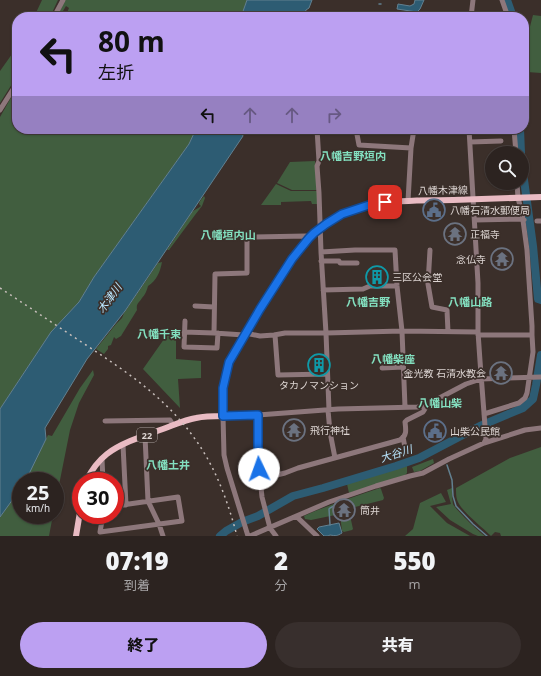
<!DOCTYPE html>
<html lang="ja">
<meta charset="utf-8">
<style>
body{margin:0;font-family:"Open Sans","Noto Sans JP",sans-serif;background:#382f2d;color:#f1f3f6;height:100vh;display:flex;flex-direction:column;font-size:15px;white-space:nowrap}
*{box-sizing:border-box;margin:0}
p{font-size:13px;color:#a6a4a5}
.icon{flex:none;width:22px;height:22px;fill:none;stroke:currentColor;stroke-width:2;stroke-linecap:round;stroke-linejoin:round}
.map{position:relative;height:536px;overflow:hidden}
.sheet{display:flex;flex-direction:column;background:#2c2320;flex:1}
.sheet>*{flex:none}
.hud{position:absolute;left:12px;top:12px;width:517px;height:122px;border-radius:16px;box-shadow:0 1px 3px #0004,0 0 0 1px #48403e;background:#bca0f2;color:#111;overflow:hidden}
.controls{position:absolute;left:485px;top:146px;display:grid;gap:8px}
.controls a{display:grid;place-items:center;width:44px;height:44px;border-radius:50%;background:#2c2320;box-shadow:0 1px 3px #0004,0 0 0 1px #48403e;font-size:20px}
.speed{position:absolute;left:12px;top:472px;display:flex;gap:8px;font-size:20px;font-weight:700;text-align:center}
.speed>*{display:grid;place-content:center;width:52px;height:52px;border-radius:50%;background:#2c2320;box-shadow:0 1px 3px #0004,0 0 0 1px #48403e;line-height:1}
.speed small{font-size:10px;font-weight:400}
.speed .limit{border:6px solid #d22;background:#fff;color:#111}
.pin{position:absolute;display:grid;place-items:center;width:34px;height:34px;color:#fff;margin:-17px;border-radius:8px;box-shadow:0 2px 6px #0006}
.me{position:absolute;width:44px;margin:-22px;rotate:357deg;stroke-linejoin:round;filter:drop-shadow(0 0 3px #0008)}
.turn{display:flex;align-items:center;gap:14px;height:84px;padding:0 20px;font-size:18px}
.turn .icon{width:52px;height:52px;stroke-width:2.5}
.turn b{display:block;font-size:28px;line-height:34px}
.lanes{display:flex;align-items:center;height:38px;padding:0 20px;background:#0003;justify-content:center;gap:20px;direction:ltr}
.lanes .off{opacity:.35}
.eta{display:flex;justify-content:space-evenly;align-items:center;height:68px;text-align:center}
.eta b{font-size:24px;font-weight:800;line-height:28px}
.button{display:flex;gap:8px;margin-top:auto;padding:8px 20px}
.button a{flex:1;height:46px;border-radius:24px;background:#bca0f2;color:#111;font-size:16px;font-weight:800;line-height:46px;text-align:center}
.button a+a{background:#382f2d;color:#f1f3f6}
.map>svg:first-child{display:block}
.green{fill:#415e3f}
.water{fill:#2d5c73;stroke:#628090}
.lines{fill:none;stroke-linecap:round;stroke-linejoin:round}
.stream{stroke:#628090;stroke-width:1.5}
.river{stroke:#2d5c73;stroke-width:8}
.minor{stroke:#8d777b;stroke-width:5}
.major{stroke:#e9bbc3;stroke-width:6}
.rail{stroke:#c8bfbc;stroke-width:1.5;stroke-dasharray:2 4;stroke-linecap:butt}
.route-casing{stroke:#114b97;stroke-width:10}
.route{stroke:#1a73e8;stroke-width:7}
.labels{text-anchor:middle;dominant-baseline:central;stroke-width:3.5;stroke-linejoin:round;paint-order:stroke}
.shield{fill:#3b2f2a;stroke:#aca3a0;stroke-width:1}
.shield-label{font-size:9px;font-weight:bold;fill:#ddd5d2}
.street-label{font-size:10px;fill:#ddd5d2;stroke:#3b2f2a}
.poi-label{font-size:10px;fill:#ddd5d2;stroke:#3b2f2a;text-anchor:start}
.neighbourhood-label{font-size:11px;font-weight:bold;fill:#83dfbf;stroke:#3b2f2a}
.water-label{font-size:11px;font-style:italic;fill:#b8e4fc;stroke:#3b2f2a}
</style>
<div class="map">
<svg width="541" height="536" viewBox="0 0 541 536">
<rect width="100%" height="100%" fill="#3b2f2a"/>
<path class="green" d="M42,0H58L50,17H34Z
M65,0H247L241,17H65L69,8L66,6L60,16L58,15Z
M533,15L541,16V73L527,72V38Z
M17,47V76L0,103V71Z
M17,87V129H196L189,144L94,277L79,302L51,332L0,409V117Z
M315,161L317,190H292L277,183L290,162Z
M276,184L291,191H317V204H312L311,201L281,202V205H261Z
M204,196L205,198L202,206L195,215L169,250H167L192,212C195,209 198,209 201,206L199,204L200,201Z
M162,262C160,272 157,280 148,286C147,290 145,295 142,298C139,303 136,303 137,310L121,336L116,339L114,337L111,345L108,346V349L104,354L96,349L116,324L122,318L124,313L158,263Z
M169,332L176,335V359L201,361V378L178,379L180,408L143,369Z
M93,370L94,375L79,403L70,430L55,505V481H25L48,435L52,436L80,388Z
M541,447V536H501L500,533L495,532L491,536C482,527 465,514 459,504C456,499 456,494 456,488L510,458Z
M433,459L434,463L420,471L414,472L412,467Z
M407,466V473L404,476L349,493L347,484Z
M21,488V515H53L49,536H0V517Z
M380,488L381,489L384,498L383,500L347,509L346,507L340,508V514L311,520L305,519L304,516C328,505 354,497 380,488Z
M452,488C452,493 452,499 453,504C456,510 479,532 485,536H478L473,534L450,520L436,507L451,504L447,490Z
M441,493L446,502L430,506L447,523L470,536H405L413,529L420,503Z
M350,520H351L353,529L352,530L344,532L342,531L341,523V521Z"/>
<path class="water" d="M247,0H312L309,8L306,10L303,17H241Z
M415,0H424L420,9L417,12L397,9L398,4L410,6L414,4Z
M196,129H245L242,133L243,136L125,311L87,359L45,428L46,439L26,480L25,481H21V488L0,517V409L51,332L79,302L94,277L189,144Z
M339,523L342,533C337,536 336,536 330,535L328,536H324L317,529L319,527Z"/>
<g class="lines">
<path class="stream" d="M379,4H381
M447,465L452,480L453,496L456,506L473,524L487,536
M330,525L329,509L330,508L344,501"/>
<path class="river" d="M507,0L513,17
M520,129L521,153
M522,165L533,246L538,299L541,300
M220,536L226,531L242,522L258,516L293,496L323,488L396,466L419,458L480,426L523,408L533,399L536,385L541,355"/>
<path class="minor" d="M502,0L508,17
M355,16V17
M54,17L63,0
M471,17L473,0
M0,110L17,83
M317,129L319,161L317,166L319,193L321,252L326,333L329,410
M356,129L359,145L411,148
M469,129L478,283V332L480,361L486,439L484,443
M514,129L516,153
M470,142L501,141
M408,201L411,148L414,129
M475,220L522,219L524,220
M537,221H541
M430,250L428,284L432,307L447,310L448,332
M321,252L355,250H395L397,286L402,331L405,407
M321,261H339L340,263H357
M323,290L363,289L370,286H397
M195,306L214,307
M185,321L184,347L217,348L218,333
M184,332L214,333L244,335
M214,333L215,274L247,273V237L306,236L309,238
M245,333L260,336L274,335L285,333H326L402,331L478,332
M275,335L278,375L327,374
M478,335H532
M382,368L403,367
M328,410L330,432L335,458
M484,414L519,403L525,398L527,393L533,352L532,335V326L527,250L522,213L518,198L517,183
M258,415V459L262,497L270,528L276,536
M105,421L170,420L173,425
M145,436L148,501L159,524L163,536
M403,437L406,453
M123,445L126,505
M102,459L103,481
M260,479L285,473L298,468L400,440C407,436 406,430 405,422L407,420L423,412L428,404
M103,515L100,532L182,521L178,497L115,506
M297,517L317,536
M248,536L227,468L224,455L223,416L258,415L338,409L418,407L428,404L466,384L481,379L541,377
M250,536L329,502L376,486L410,476L423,473L449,459L484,443L525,430L541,428"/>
<path class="major" d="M86,481C91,471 98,461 107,454C121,443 143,436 160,430C172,426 184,420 196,418C205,416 214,416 223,416C223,407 222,398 223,389C225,361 250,323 266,300C280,279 292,256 309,238C313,233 318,230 323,226C360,197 409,201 453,200C483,199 512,198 541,197
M76,536L81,506"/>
<path class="rail" d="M0,288C29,307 57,326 86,345C127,372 166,398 195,439C216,468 228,502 237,536"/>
</g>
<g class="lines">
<g class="route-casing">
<path id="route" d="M259,469L258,446V415L223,416V388L229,362L260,309L292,259L309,238L314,233L326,224L342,214L372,204L385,202"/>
</g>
<use href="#route" class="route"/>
</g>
<defs>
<g id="civic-ring" transform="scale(1.15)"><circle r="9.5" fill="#3b2f2a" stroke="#5c6f8a" stroke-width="1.5"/><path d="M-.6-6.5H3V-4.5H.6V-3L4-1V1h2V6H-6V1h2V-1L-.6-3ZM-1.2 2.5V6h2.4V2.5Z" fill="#5c6f8a"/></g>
<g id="temple-ring" transform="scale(1.15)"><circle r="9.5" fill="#3b2f2a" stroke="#6b7280" stroke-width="1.5"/><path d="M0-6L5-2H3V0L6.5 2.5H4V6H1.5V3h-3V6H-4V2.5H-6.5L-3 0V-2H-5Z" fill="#6b7280"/></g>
<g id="building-ring" transform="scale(1.15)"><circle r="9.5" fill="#3b2f2a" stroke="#0f9aa8" stroke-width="1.5"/><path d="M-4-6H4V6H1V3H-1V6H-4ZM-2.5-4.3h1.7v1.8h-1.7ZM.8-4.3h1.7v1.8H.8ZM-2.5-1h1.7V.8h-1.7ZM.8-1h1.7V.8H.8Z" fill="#0f9aa8"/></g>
</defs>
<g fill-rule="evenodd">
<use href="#civic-ring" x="434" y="210"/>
<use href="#temple-ring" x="455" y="234"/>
<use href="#temple-ring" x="502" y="259"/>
<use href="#building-ring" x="377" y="277"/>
<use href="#building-ring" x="319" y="365"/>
<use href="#temple-ring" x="501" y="373"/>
<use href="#temple-ring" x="294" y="430"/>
<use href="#civic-ring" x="435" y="431"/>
<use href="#temple-ring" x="344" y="510"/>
</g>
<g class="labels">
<rect class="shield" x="137" y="428" width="20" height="14" rx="3"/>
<g class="shield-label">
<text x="147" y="435">22</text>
</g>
<g class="street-label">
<text transform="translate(443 190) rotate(-1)">八幡木津線</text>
</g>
<g class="poi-label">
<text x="450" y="210">八幡石清水郵便局</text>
<text x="470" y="234">正福寺</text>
<text x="486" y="259" text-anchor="end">念仏寺</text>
<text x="392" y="277">三区公会堂</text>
<text x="486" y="373" text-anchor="end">金光教 石清水教会</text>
<text x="319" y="385" text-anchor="middle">タカノマンション</text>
<text x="310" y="430">飛行神社</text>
<text x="450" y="431">山柴公民館</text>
<text x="360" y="510">筒井</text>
</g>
<g class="neighbourhood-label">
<text x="353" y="155">八幡吉野垣内</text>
<text x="228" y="234">八幡垣内山</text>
<text x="368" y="301">八幡吉野</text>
<text x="470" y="301">八幡山路</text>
<text x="159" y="333">八幡千束</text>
<text x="393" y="358">八幡柴座</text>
<text x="440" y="402">八幡山柴</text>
<text x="168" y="464">八幡土井</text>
</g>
<g class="water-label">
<text transform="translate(109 298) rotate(-54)">木津川</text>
<text transform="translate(396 453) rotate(-17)">大谷川</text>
</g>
</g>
</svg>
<div class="controls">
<a><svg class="icon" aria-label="search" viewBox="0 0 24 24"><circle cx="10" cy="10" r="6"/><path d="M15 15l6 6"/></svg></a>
</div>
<div class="speed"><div>25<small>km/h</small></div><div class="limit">30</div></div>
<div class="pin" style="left:385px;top:202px;background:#d93025"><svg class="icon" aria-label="arrive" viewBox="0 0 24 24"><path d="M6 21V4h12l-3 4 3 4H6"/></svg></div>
<svg class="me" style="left:259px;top:469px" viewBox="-20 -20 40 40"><circle r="19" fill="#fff"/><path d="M0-13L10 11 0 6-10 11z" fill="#1a73e8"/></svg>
<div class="hud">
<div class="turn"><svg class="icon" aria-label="left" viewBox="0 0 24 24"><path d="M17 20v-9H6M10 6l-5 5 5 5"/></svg><div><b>80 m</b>左折</div></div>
<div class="lanes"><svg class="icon" aria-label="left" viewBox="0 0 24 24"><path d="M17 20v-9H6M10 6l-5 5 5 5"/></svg><svg class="icon off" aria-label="ahead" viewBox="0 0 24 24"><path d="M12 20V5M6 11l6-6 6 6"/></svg><svg class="icon off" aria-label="ahead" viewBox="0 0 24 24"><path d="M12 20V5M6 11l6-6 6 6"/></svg><svg class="icon off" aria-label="right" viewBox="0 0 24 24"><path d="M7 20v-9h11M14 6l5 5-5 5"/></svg></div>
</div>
</div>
<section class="sheet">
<div class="eta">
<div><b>07:19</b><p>到着</p></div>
<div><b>2</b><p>分</p></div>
<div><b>550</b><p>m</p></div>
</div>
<div class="button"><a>終了</a><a>共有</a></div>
</section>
